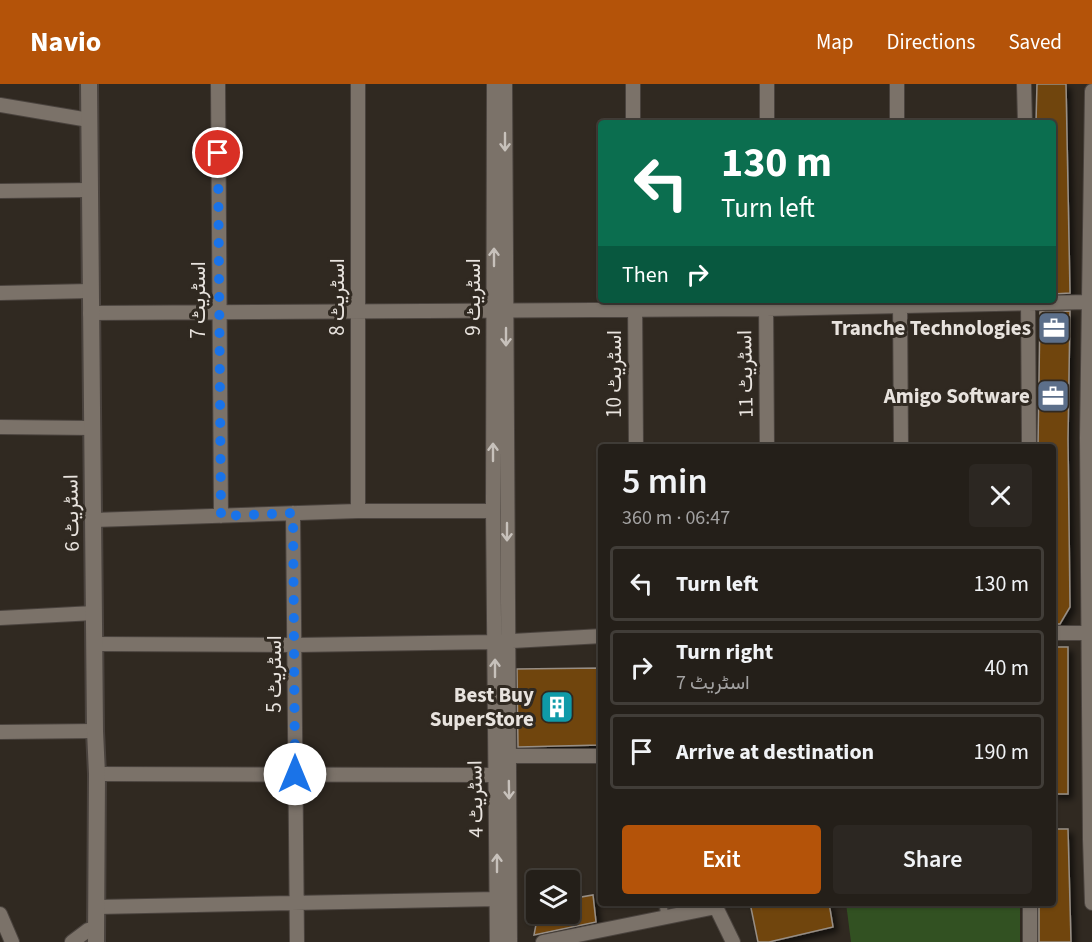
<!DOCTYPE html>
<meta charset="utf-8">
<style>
body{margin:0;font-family:"Source Sans 3",Vazirmatn,sans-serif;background:#2c2722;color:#f1f3f6;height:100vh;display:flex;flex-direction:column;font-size:22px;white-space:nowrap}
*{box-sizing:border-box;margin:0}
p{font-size:20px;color:#a3a2a2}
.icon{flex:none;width:33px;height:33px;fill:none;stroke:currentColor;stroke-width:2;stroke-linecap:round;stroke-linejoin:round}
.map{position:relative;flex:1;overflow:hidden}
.sheet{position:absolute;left:598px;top:360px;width:458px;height:462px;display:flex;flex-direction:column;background:#241f19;border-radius:6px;box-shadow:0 2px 4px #0004,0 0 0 2px #413d38}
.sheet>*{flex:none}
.guide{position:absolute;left:598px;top:36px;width:458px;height:183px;border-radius:6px;box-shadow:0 2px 4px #0004,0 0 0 2px #413d38;background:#0b6e4f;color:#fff;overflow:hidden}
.tools{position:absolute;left:526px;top:786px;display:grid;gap:12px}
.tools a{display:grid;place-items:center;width:54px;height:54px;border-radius:6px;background:#241f19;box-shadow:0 2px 4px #0004,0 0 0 2px #413d38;font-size:30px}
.pin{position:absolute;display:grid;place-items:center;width:51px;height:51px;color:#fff;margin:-26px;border:3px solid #fff;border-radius:50%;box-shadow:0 2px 6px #0007}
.me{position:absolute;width:66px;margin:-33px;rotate:0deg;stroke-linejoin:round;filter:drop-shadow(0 0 4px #0008)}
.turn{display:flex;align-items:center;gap:21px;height:126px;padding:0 24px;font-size:27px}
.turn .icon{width:78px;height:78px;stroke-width:2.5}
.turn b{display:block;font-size:42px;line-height:51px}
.then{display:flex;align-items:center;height:57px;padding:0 24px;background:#0003;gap:12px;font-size:22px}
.round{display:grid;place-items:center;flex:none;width:63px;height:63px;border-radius:6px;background:#2c2722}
.head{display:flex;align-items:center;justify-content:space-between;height:102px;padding:0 24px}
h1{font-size:36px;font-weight:600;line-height:45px}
.action{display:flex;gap:12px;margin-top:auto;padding:12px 24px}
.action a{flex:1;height:69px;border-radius:6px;background:#b45309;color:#fff;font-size:24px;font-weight:600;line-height:69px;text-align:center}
.action a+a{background:#2c2722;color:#f1f3f6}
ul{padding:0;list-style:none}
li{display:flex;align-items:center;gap:18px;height:75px;margin:0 12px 9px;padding:0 12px;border:3px solid #413d38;border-radius:6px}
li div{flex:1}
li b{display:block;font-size:22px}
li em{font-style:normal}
header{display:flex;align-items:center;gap:36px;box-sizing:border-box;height:84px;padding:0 30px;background:#b45309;color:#fff}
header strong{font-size:28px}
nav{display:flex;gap:33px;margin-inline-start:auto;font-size:21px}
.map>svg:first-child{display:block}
.green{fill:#325122}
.building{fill:#6f440b;stroke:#978e85;stroke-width:1.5;filter:url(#shadow)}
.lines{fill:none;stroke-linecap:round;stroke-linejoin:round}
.service-casing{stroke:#4a433e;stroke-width:10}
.minor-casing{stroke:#4a433e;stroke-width:16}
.tertiary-casing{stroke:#4a433e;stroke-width:20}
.service{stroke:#7b7269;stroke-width:7}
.minor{stroke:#7b7269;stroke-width:14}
.tertiary{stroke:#7b7269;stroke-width:16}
.oneway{stroke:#c7c1bb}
.route{stroke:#1a73e8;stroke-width:10;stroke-dasharray:0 18}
.labels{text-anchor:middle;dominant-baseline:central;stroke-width:6;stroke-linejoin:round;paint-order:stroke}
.street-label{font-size:21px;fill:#e8e3de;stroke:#302921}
.poi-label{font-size:21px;font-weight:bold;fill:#e8e3de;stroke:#302921;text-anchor:end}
</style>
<header>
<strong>Navio</strong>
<nav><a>Map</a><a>Directions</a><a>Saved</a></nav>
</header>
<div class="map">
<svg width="1092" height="858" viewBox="0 0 1092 858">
<defs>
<filter id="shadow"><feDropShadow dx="4.5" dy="4.5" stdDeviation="3" flood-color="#0009"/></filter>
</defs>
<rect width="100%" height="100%" fill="#302921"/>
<path class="green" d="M846,819H1020V858H851Z"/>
<path class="building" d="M1037,0H1066L1070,209L1053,210V39H1036Z
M1070,227L1068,355L1070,523L1060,540H1053V363H1038L1040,228Z
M1053,563H1068V710H1053Z
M601,584L600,661L518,663L517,585Z
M1053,745H1068L1071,858H1039V819H1053Z
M593,811L596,838L534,851L538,830H570V815Z
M750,819H829L833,843L769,858H758Z"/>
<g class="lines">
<g class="service-casing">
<path id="service" d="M649,819H660
M663,819L665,834"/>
</g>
<g class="minor-casing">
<path id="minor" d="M218,0L221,432
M358,0V427
M494,0L493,427L497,858
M505,0L510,858
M633,0V39
M897,0V39
M1024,0L1025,39
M1092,7L1087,354L1090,755L1092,819
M0,21L89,36
M767,39V0
M0,107L89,106
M0,209L90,207
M635,216L636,363
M900,216L901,363
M1028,216L1029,363
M766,218L767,363
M90,229L766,225L1088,218
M0,343L92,344
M293,429L297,858
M94,436L358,427H493
M0,534L94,529
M1053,549H1089
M95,560L296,561L495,558L602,552
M0,648L95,647
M500,672H602
M97,690L496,691
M714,819L733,858
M1030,819V858
M97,823L497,815
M0,830L12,858
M72,858L88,846L96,844
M543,858L716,823"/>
</g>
<g class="tertiary-casing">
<path id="tertiary" d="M89,0L95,647L97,690L96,858"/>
</g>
<use href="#service" class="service"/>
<use href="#minor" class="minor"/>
<use href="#tertiary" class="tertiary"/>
</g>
<defs><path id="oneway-shaft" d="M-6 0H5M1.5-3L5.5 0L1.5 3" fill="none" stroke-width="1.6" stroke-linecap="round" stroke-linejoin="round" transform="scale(1.5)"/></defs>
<g class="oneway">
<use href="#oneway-shaft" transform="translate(505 58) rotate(90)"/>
<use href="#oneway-shaft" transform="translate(494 173) rotate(-90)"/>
<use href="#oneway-shaft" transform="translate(506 253) rotate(90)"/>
<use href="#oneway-shaft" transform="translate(493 368) rotate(-90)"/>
<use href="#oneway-shaft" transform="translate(507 448) rotate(90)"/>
<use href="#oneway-shaft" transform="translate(495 584) rotate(-90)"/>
<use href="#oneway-shaft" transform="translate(509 706) rotate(89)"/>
<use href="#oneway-shaft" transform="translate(497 779) rotate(-90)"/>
</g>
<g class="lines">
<path class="route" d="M218,69L221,432L293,429L295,690"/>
</g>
<defs>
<g id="office-square" transform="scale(1.725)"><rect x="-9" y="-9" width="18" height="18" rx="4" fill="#5c6f8a" stroke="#302921"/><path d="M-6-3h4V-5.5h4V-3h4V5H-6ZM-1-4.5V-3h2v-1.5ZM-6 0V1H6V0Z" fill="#fff"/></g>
<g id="building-square" transform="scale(1.725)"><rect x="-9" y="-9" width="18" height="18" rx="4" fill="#0f9aa8" stroke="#302921"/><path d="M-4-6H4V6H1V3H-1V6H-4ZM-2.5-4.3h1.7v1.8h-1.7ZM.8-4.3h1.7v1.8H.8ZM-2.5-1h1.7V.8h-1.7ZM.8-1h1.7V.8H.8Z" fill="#fff"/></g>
</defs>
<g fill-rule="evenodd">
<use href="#office-square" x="1054" y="244"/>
<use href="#office-square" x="1053" y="312"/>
<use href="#building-square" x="557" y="623"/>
</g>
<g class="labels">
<g class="street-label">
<text transform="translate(337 213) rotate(-90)">اسٹریٹ 8</text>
<text transform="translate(473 213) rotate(-90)">اسٹریٹ 9</text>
<text transform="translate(198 216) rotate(-90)">اسٹریٹ 7</text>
<text transform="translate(614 290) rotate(-90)">اسٹریٹ 10</text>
<text transform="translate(745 290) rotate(-91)">اسٹریٹ 11</text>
<text transform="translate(71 429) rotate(-91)">اسٹریٹ 6</text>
<text transform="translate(274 590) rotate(-90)">اسٹریٹ 5</text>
<text transform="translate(475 715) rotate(-91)">اسٹریٹ 4</text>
</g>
<g class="poi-label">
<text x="1031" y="244">Tranche Technologies</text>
<text x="1030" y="312">Amigo Software</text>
<text x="534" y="611">Best Buy<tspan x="534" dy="24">SuperStore</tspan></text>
</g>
</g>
</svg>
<div class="tools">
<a><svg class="icon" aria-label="layers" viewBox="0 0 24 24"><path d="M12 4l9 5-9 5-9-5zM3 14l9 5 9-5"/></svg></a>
</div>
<div class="pin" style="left:218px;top:69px;background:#d93025"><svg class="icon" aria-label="arrive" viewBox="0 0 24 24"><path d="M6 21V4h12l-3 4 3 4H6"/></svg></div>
<svg class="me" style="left:295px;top:690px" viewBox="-20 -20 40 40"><circle r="19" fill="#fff"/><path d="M0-13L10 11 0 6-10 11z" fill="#1a73e8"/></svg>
<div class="guide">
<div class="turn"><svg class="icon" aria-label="left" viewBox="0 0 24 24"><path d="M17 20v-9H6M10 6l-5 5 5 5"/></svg><div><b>130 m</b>Turn left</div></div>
<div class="then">Then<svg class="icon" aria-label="right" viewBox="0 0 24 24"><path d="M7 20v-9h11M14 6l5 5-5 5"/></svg></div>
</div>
<section class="sheet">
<div class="head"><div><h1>5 min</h1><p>360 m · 06:47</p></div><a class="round"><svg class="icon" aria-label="close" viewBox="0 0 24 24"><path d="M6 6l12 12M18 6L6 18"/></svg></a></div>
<ul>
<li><svg class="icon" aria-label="left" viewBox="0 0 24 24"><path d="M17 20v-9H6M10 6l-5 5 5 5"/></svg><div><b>Turn left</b></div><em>130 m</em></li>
<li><svg class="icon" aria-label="right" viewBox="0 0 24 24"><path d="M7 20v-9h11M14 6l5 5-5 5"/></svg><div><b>Turn right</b><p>اسٹریٹ 7</p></div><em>40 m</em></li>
<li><svg class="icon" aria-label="arrive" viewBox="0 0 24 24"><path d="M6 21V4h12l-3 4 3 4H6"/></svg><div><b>Arrive at destination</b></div><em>190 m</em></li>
</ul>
<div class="action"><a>Exit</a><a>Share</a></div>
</section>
</div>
